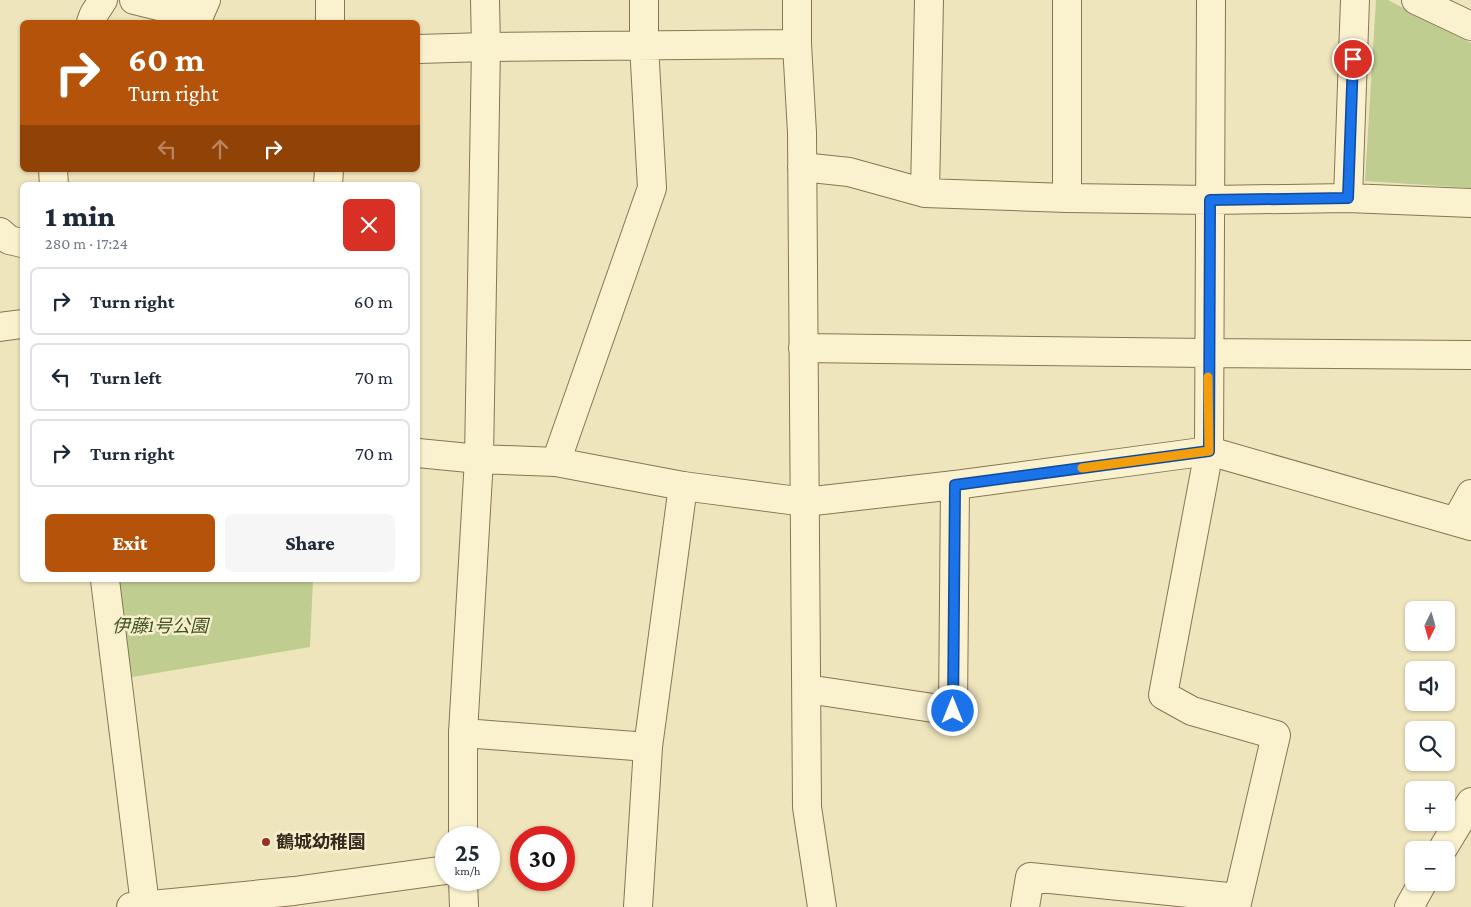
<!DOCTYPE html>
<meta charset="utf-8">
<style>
body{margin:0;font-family:"Crimson Pro","Noto Sans JP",serif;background:#f6f6f7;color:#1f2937;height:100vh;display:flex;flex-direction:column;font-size:19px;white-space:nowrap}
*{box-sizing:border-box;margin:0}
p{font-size:16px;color:#747a83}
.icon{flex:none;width:28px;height:28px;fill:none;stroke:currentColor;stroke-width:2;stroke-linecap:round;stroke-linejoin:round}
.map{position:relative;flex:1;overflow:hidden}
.side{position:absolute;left:20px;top:182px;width:400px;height:400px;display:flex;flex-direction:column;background:#fff;border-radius:8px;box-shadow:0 1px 4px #0004}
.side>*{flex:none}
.banner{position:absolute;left:20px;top:20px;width:400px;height:152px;border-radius:8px;box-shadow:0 1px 4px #0004;background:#b45309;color:#fff;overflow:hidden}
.needle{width:32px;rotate:185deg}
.buttons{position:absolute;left:1405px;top:601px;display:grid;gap:10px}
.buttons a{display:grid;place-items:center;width:50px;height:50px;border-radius:8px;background:#fff;box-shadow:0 1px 4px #0004;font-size:25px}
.speed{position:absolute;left:435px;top:826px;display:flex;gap:10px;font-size:25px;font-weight:700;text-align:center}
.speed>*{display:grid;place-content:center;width:65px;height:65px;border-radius:50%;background:#fff;box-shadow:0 1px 4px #0004;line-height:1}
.speed small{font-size:12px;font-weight:400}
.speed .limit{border:8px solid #d22;background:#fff;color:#111}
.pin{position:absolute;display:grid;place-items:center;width:42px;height:42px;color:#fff;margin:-21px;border:2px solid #fff;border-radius:50%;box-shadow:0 1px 5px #0007}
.me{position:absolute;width:55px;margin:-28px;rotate:0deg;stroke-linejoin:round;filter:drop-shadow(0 0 4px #0008)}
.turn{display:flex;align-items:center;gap:18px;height:105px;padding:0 25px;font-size:22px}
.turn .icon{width:65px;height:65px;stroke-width:2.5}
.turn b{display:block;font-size:35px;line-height:42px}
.lanes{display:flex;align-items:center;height:48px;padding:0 25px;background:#0003;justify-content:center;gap:25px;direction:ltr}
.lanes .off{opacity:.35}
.round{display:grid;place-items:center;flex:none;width:52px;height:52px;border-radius:8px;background:#f6f6f7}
.head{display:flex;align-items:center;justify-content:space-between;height:85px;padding:0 25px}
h1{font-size:30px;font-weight:800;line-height:38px}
.button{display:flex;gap:10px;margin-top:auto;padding:10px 25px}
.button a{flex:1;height:58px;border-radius:8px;background:#b45309;color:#fff;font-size:20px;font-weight:800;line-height:58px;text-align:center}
.button a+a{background:#f6f6f7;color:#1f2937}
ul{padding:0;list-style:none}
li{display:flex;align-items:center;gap:15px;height:68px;margin:0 10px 8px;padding:0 15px;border:2px solid #e0e1e3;border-radius:8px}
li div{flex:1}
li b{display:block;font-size:19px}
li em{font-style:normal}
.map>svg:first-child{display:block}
.green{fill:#bfcd90}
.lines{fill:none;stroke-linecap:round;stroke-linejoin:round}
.minor-casing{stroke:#877555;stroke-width:30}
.tertiary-casing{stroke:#877555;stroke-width:30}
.minor{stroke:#faf2cf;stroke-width:28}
.tertiary{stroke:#faf2cf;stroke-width:28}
.route-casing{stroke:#114b97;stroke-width:12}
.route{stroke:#1a73e8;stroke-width:9}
.slow{stroke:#f59e0b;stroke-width:9}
.poi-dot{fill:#973024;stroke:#f6efcc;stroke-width:2}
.labels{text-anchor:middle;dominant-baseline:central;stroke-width:5;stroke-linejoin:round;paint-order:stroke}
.park-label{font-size:18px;font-style:italic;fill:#405221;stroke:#f6efcc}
.poi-label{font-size:18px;font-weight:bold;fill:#352a1b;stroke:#f6efcc;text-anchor:start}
</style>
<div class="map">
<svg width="1471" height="907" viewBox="0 0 1471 907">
<rect width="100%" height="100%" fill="#efe5bc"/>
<path class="green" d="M1376,0H1388L1471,43V188L1365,181Z
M108,580H313L310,647L121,679Z"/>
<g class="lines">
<g class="minor-casing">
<path id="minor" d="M134,0L199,16L206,0
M330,0V22
M797,0V44L802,133L807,807L822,907
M1067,0V198
M1211,0L1209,451L1163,695L1192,711L1276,735L1236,907
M1416,0L1471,26
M91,22L94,14L103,0
M418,49L486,47L797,44
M802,167L849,172L925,193L1067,198L1210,200L1348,198L1471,203
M53,170L54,185
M328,185L329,170
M925,193L929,0
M1348,198L1355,0
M0,232L9,240L22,243
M0,327L22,324
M803,348L1208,353L1471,355
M418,453L479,459
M556,462L652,188L644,45V0
M1456,521L1471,494
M105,580L145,905
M807,689L953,711L955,485
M463,733L648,747
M131,907L294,891L446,870
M638,907L648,747L683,486
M1025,907L1030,877L1238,898"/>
</g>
<g class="tertiary-casing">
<path id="tertiary" d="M479,459L556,462L683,486L805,502L955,485L1209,451L1471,526
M463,838V733L479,459L486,47L485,0
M1442,850L1471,802
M463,880L464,907
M1409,907L1423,882"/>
</g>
<use href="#minor" class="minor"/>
<use href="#tertiary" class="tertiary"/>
</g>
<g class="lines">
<g class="route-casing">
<path id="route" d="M953,711L955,485L1209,451L1210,200L1348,198L1353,59"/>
</g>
<use href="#route" class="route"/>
<path class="slow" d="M1082,468L1209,451L1208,377"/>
</g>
<circle class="poi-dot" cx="266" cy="842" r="5"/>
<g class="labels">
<g class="park-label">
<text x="160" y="626">伊藤1号公園</text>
</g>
<g class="poi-label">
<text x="276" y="842">鶴城幼稚園</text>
</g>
</g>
</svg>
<div class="buttons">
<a><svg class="needle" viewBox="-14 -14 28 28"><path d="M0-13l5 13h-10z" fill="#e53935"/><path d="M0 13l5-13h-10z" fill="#747a83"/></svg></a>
<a><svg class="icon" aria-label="sound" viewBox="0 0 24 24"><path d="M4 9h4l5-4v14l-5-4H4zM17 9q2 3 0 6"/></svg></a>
<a><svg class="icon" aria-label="search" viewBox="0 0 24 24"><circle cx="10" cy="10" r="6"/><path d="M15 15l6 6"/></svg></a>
<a>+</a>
<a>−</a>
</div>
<div class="speed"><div>25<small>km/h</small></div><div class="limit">30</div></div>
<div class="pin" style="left:1353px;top:59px;background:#d93025"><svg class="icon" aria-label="arrive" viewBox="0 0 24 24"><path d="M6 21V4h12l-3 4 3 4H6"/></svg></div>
<svg class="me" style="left:953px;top:711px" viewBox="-20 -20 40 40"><circle r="17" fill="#1a73e8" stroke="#fff" stroke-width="3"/><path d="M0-11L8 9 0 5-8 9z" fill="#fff"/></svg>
<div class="banner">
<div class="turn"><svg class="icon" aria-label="right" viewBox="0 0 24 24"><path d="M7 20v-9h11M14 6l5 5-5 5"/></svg><div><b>60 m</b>Turn right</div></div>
<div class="lanes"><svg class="icon off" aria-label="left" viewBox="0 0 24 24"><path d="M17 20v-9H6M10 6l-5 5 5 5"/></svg><svg class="icon off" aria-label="ahead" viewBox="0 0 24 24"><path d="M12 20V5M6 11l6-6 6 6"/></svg><svg class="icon" aria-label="right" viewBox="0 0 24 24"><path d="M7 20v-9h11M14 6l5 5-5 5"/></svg></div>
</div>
<section class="side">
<div class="head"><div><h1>1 min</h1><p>280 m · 17:24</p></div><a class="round" style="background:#d93025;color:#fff"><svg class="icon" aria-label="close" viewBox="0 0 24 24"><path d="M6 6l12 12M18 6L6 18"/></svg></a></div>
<ul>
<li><svg class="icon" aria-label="right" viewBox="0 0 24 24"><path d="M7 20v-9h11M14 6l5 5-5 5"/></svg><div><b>Turn right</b></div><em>60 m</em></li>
<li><svg class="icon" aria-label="left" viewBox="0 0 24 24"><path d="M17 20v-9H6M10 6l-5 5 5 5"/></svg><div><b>Turn left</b></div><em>70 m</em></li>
<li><svg class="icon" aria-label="right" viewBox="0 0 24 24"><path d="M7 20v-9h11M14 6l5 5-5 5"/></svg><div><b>Turn right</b></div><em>70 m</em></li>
</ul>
<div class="button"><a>Exit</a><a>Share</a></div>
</section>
</div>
